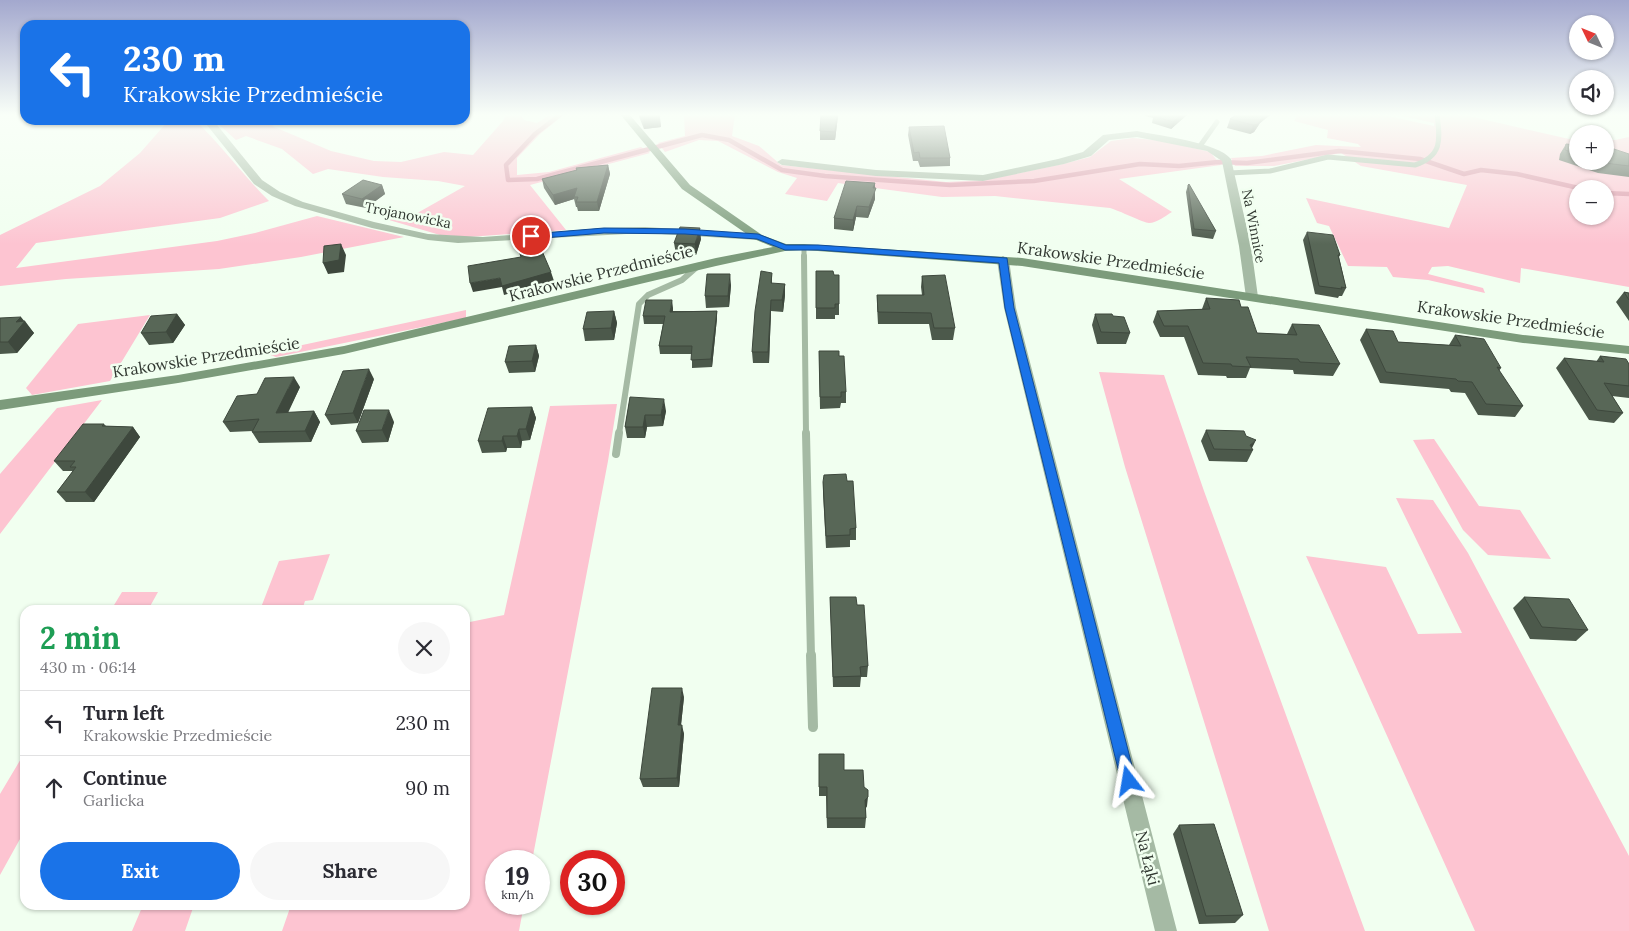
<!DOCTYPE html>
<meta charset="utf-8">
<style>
body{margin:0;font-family:Lora,serif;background:#f7f7f7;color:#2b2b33;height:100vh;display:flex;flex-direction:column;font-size:19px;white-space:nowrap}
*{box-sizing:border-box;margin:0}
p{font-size:16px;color:#7c7c81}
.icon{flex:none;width:28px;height:28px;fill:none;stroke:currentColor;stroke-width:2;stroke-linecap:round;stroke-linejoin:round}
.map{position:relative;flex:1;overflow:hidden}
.sheet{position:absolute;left:20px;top:605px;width:450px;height:305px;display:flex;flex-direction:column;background:#fff;border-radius:15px;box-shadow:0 1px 4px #0004}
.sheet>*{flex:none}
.banner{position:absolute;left:20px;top:20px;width:450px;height:105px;border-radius:15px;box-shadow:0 1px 4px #0004;background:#1a73e8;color:#fff;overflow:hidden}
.needle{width:32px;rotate:313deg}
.fabs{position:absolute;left:1569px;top:15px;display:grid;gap:10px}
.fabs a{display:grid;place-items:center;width:45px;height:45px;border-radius:50%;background:#fff;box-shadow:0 1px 4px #0004;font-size:25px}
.speed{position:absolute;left:485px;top:850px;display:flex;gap:10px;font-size:25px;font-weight:700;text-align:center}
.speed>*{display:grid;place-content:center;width:65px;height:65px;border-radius:50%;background:#fff;box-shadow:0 1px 4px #0004;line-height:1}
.speed small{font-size:12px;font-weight:400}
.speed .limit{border:8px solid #d22;background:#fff;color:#111}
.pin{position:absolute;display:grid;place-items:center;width:42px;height:42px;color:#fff;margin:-21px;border:2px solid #fff;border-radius:50%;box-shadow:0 1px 5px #0007}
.me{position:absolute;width:55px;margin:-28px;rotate:346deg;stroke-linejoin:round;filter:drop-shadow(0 0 4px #0008)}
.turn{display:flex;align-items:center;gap:18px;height:105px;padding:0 20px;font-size:22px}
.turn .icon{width:65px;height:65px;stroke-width:2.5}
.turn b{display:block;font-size:35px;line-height:42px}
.round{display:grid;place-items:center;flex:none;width:52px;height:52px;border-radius:26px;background:#f7f7f7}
.head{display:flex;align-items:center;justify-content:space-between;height:85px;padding:0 20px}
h1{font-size:30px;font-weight:700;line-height:38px;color:#1e9e55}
.button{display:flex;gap:10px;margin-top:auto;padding:10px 20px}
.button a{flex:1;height:58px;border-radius:30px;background:#1a73e8;color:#fff;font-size:20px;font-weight:700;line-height:58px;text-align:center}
.button a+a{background:#f7f7f7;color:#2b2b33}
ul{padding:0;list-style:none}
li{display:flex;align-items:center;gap:15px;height:65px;padding:0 20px;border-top:1px solid #e1e1e2}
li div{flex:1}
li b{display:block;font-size:19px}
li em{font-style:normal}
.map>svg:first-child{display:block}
.green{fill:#fdc4d1;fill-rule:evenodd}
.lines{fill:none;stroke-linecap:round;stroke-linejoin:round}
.stream{stroke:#dc96a8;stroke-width:4.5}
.lane-far3{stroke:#a5baa4;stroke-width:5}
.lane-far2{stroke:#a5baa4;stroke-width:6}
.lane-far1{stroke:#a5baa4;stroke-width:8}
.lane{stroke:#a5baa4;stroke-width:10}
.street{fill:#a5baa4;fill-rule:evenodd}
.secondary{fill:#7c9b7b;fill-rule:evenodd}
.wall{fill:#4c594b}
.shaded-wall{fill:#3e483d}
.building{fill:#586757;stroke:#3e483d}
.route{fill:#1a73e8;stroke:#114b97}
.labels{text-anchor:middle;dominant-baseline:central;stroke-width:5;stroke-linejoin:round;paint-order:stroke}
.far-street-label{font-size:14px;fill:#313831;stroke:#f1fff0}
.street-label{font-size:16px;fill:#313831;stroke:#f1fff0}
</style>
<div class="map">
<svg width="1629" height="931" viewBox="0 0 1629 931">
<rect width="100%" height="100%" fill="#f1fff0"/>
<path class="green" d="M502,114H520L524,120L537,123L551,114H565L540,134L517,158V175L549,172L641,147L650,153L530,185L566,230L468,237L440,235L389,220L394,216L405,220L465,186L438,181L383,177L328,169L313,174L282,149L246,136L236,140L214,120H283L272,126L331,151L374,161L401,162L444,152L473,155L503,121L505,116Z
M684,114H735L732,136L759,146L781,165L946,182L985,180L1063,164L1090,157L1111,141L1133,138L1164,141L1210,152L1221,165L1119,179L1172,212C1165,216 1157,223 1149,223C1144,223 1118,210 1110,208L995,196L942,197L838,183L827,201L785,194L797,178L778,172L718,141L699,140L665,152L658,143L685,136Z
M1298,114H1378L1434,126V123L1394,114H1460L1569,139H1577L1578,161H1605V140H1615L1629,137V287L1521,268L1520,283L1448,266L1432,267L1428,274L1483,288L1485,293L1428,280L1393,277L1387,267L1348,266L1329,226L1317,223L1306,198L1449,228L1467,185L1361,166L1341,153L1274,166H1235L1231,158L1262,156L1316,145L1361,147L1358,144L1327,138L1328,130L1294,121ZM1578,189H1605V216H1578Z
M169,120H195C222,146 243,175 269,201L220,218L36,243L16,268L217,241L255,233L317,216L404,237L301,257L219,269L66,279L0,286V235L100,186L140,153Z
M466,310V318L276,357L265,353Z
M150,315L110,381L32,395L26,388L78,324Z
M1099,372L1164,375L1204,491L1365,931H1269L1125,467Z
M102,400L0,534V474L57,408Z
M617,404L608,461L532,861H496V904H524L519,931H282L291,905H465V623L504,615L550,406Z
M1434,439L1479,506L1520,510L1551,559L1488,555L1463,530L1413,440Z
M1396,498L1433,500L1468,553L1629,856V931H1475L1306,556L1386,567L1418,634L1462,633Z
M330,554L313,600L305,601L302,610H260L279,561Z
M122,592H158L148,610H111Z
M25,752V830L0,875V794Z
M143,905H194L185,931H132Z"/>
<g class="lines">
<path class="stream" d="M561,114L535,134L506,165L508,180L537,179L702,135L729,140L782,170L825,176L950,185L1034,181L1140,164L1179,166L1218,162L1247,163L1339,151L1420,159L1464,174L1481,170L1517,174L1583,189
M1605,193L1629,194"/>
<path class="lane-far3" d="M1200,146L1217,122
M1229,173L1270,171L1328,157L1415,165C1443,156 1440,139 1437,114
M804,247V257"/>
<path class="lane-far2" d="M804,256L806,434
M619,434L639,304L648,295L682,280L698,266"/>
<path class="lane-far1" d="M806,433L811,656
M616,454L619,433"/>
<path class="lane" d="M811,655L813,727"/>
<path class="street" d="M203,120H213L262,180L280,192L303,202L374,222L428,234L483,237L604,228L645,227L758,234L764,237L758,240L645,233L458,243L428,240L372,228L295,206L272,196L254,184Z
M1137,131C1160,136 1217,142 1231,159L1251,246L1258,297L1256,300L1252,301L1246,297L1239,246L1222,161L1207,151L1137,137L1109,140L1091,156L1064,164L983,181L876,176L782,165L777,162L782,159L876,170L983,175L1058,159L1083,152L1103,135Z
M1003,256L1009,260L1016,308L1177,931H1155L1004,308L997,260Z"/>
<path class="secondary" d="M620,114H629L690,185L762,235L786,244H804L1022,258L1523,335L1629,346V354L1523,343L1022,266L804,250L785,251L716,266L344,354L178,383L0,410V400L178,375L344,346L716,258L773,247L754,239L682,189Z"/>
</g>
<path class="wall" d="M638,114H659L661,127L644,129Z
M1145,114H1188L1171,129L1152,123L1153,118L1145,116Z
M1237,114H1271L1270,115L1260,123L1254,132L1250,134L1227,128L1230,119Z
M838,116L835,140H820V131Z
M909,127L950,158V166L920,167L918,161H913L908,135Z
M1566,144L1578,145V161H1605L1629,154V177L1598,173L1559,160L1560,154Z
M608,165L610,174L599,211H578L577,207H576L574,199L555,205L544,188L542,179L576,171V168Z
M875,183V199L868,218L856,217L853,231L834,229V218Z
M382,185L385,194L366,208L346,204L342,194Z
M1188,185L1216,231L1213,239L1192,236L1186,192Z
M1307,232L1340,255L1339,257L1346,288L1342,296H1339L1338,298L1315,294L1303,240Z
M701,239L696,255L676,254L674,243Z
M816,271L839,304V315H835V319H816Z
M772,273V284H785V295L783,312L771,311L769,363H753L752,352Z
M922,276L955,328L953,340H932L929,324H878L877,306V295H922L921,287Z
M731,285L729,307L706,308L705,296Z
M1624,292L1629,293V321L1616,302Z
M1206,298L1241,307L1257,333L1287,334L1292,324L1340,364L1333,376L1294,374L1293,370L1250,368L1246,378H1227L1226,376L1198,375L1184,337H1160L1153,322L1157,311L1202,309Z
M673,308V311H717V318L712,367L692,368V354H660L659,346L663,324H644L643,316Z
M614,311L617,323L614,340L585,341L583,329Z
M177,314L185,325L173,343L149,345L141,333Z
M1095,314L1113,316L1130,333L1126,344H1097L1092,325Z
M0,318L24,322L34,333L17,353L0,354Z
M1366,329L1398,342L1449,345L1455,335L1501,368L1499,371L1523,406L1515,417L1478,415L1465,393L1451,392L1449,389L1380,383L1360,340Z
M536,345L539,356L535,372L509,373L505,362Z
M819,351L839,356L846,392V403H841L840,408L820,409Z
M1600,356L1629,364V398L1612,396L1623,413L1614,423L1589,420L1556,368L1564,358L1596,362Z
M374,379L358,423L331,425L325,415Z
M300,387L288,413L314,411L320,422L311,442L259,443L252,432L253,431L230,432L223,422L257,394Z
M630,397L666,411L663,426L647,427L645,438H627L625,427Z
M532,407L536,418L530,440L522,441L521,448H507L506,452L482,453L478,441Z
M394,422L388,442L362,443L356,431Z
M104,424L106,426L133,427L140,437L94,502H66L57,492L73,471H63L54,461Z
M1206,430L1252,449L1253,450L1247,462L1209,461L1201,441Z
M847,481L856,528V540H850V547L826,548L823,493V482Z
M830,597L857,605L868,666L867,677H861L860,687H833Z
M1524,597L1588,630L1576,641L1530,639L1513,608Z
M684,697L681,725L684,734L679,787H643L640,779Z
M819,754L844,770L864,787L867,806L866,808V818L865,828H827L826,796H819Z
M1179,825L1243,915L1235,923L1199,924L1173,834Z"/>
<path class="shaded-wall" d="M837,114H838V116L835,140V132Z
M1182,114H1188L1171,129L1173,122Z
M1264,114H1271L1270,115L1260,123L1254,132L1250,134L1253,125Z
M660,117L661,127L644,129L643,118Z
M608,165L610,174L599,211L597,202Z
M875,183V199L868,218L869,207Z
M382,185L385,194L366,208L362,199Z
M577,188L574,197V199L555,205L553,195Z
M857,206L856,217L853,231V220Z
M700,228L701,239L696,255L695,244Z
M341,244L346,255L344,272L328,274L323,263Z
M551,272L554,281L504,295L502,287L473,292L470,283L500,278Z
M730,274L731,285L729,307L728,296Z
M785,284V295L783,312L782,300Z
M672,300L673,308L672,319L670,312Z
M771,300V311L769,363L768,352Z
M614,311L617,323L614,340L611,328Z
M717,311V318L712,367L711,359Z
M177,314L185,325L173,343L166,332Z
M21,317L25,322V321L34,333L17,353L8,342L16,322Z
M536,345L539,356L535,372L532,361Z
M369,369L374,379L358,423L353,413Z
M294,377L300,387L282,424L276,413Z
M664,399L666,411L663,426L661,415Z
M532,407L536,418L530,440L526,429Z
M389,410L394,422L388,442L382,430Z
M314,411L320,422L311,442L305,431Z
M645,415L647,427L645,438L643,427Z
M133,427L140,437L94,502L85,492Z
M519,429L522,441L521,448L517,436Z
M503,436L507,448L506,452L502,441Z
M1256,440L1251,450L1250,445Z
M682,688L684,697L680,734L678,725Z
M682,725L684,734L679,787L677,778Z
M868,797L867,806L864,810L865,800Z"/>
<path class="building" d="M641,114H659L660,117L643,118Z
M821,114H837L835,132L820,131Z
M1156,114H1182L1173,122L1154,116Z
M1237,114H1264L1258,124L1253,125L1230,119Z
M944,126L950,158H920L919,152L914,153L909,127Z
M1566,144L1578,145V154L1565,150Z
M1605,148H1611L1629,154V166L1605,163L1600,161H1605Z
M608,165L597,202H576L578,197H574L577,188L553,195L542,179L577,170L576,168Z
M363,180L382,185L362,199L342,194Z
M846,181L875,183L873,188H876L869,207L857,206L853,220L834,218Z
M1189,184L1216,231L1194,229L1188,185Z
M680,227L700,228L695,244L674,243Z
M1307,232L1333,235L1340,255H1338L1346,288L1341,287L1342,289L1319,286Z
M536,237L551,272L502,286L500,278L470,283L468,266L521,257L516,241Z
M341,244L339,260L323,263L324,246Z
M761,271L772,273L771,283L785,284L782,300H771L768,352H752L755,311Z
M816,271H833L834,275H839V304H835V308H816Z
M707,274H730L728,296H705Z
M945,275L955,328H934L931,313L878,312L877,295H924L922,276Z
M1624,292L1629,293V300Z
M1206,298L1239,300L1241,307H1248L1257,333L1297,335L1292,324L1319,325L1340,364L1300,362L1298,359L1246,357L1251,367L1232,366L1231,364L1203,363L1188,326H1164L1157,311L1210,309Z
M646,300H672L670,312L717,311L711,359L691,360L692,346H659L665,316H643Z
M614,311L611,328L583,329L587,312Z
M177,314L166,332L141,333L151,316Z
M1095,314H1112L1113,316L1124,317L1130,333L1101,332Z
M21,317L16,322L25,321L8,342H0V318Z
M1366,329L1393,331L1398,342L1461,346L1455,335L1484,339L1501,368L1497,367L1523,406L1486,404L1472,382L1458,381L1456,379L1386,372Z
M536,345L532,361L505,362L509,346Z
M819,351H839V356H844L846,392H841V397H820Z
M1600,356L1626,359L1629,364V386L1604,383L1623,413L1597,410L1564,358L1604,362Z
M369,369L353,413L325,415L343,371Z
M294,377L276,413L314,411L305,431L252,432L259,419L223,422L237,396L257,394L265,378Z
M630,397L664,399L661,415H645L643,427H625Z
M532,407L526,429H519L517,436H503L502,441H478L488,408Z
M364,410H389L382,430L356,431Z
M83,424H104L102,426L133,427L85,492H57L76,467H70L75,461H54Z
M1206,430L1244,431L1246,436L1256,440L1250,445L1253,450L1214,449Z
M846,474L847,481H853L856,528L850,529V535L826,536L823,482L824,475Z
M830,597H856L857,605H864L868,666L860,667L861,676L833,677Z
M1524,597L1569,599L1588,630L1542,627Z
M652,688H682L678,725H682L677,778L640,779Z
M819,754H844V770H863L864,787L868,790V797L865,800L866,818H827V787H819Z
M1214,824L1243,915L1206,916L1179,825Z"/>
<linearGradient id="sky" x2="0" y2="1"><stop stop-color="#a3a8ce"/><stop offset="0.47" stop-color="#f9fff8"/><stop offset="1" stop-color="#f9fff8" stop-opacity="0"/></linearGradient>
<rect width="1629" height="244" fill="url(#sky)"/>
<path class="route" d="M604,228L685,229L758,234L786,245H818L1007,258L1014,308L1136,781L1134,786L1129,788L1123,786L1121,781L1005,308L999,263L818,250H785L757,239L685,234L604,233L531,239L527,236L531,234Z"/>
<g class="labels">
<g class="far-street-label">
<text transform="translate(408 215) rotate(11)">Trojanowicka</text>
<text transform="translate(1254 226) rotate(79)">Na Winnice</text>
</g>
<g class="street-label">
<text transform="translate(1111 260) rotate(8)">Krakowskie Przedmieście</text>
<text transform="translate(601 273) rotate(-14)">Krakowskie Przedmieście</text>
<text transform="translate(1511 319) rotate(8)">Krakowskie Przedmieście</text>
<text transform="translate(206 357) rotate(-9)">Krakowskie Przedmieście</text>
<text transform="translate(1148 858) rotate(76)">Na Łąki</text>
</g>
</g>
</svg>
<div class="fabs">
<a><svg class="needle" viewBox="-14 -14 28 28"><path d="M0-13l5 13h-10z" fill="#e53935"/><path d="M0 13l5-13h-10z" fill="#7c7c81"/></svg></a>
<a><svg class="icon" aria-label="sound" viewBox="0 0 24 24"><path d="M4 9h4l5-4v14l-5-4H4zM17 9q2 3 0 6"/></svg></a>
<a>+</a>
<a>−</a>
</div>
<div class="speed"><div>19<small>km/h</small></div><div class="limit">30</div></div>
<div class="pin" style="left:531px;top:236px;background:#d93025"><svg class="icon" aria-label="arrive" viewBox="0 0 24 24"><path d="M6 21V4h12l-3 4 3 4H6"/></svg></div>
<svg class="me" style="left:1129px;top:781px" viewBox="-20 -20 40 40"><path d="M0-17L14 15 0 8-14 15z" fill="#1a73e8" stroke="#fff" stroke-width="4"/></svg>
<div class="banner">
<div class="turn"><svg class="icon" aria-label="left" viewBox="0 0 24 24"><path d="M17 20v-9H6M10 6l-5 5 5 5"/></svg><div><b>230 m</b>Krakowskie Przedmieście</div></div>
</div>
<section class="sheet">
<div class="head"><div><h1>2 min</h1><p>430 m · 06:14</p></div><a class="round"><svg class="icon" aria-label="close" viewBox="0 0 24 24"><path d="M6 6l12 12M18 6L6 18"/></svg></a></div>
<ul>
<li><svg class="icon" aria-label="left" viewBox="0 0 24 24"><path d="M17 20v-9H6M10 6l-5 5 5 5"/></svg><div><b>Turn left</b><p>Krakowskie Przedmieście</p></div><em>230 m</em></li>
<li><svg class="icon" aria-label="ahead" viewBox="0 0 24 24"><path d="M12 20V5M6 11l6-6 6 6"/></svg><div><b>Continue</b><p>Garlicka</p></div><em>90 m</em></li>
</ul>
<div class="button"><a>Exit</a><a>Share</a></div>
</section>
</div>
